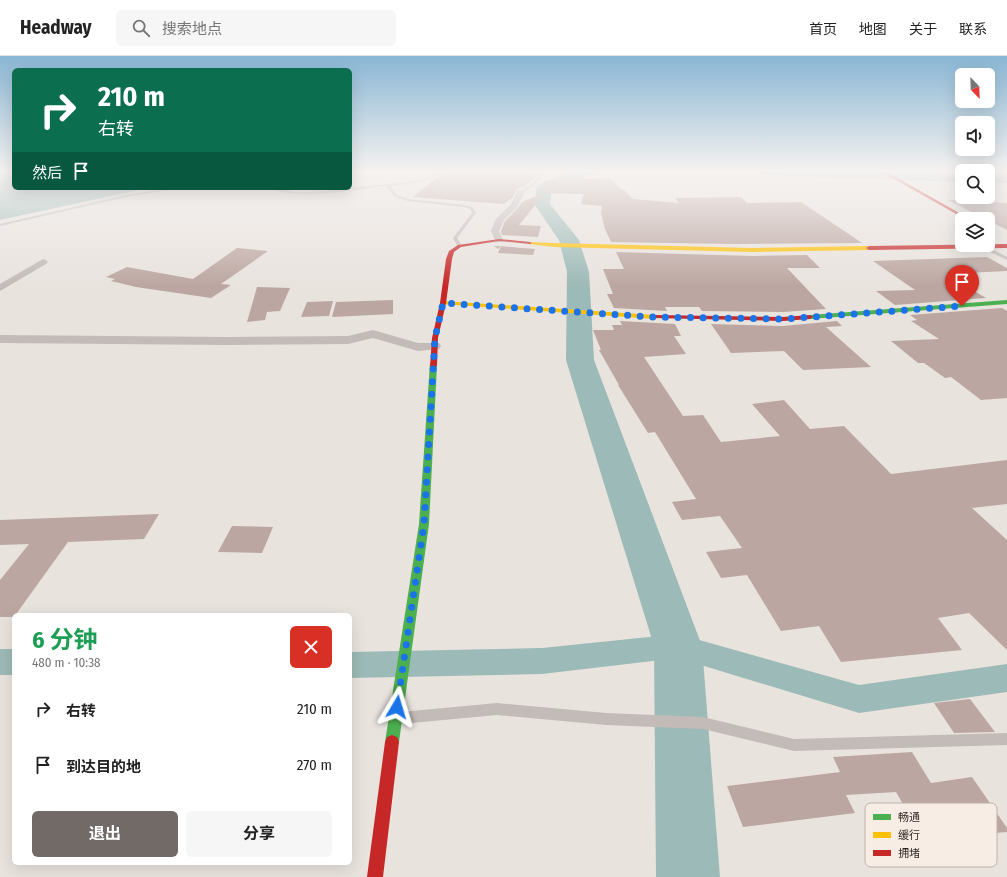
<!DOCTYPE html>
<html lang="zh">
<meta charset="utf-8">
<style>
body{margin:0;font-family:"Fira Sans Condensed","Noto Sans SC",sans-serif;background:#f6f6f6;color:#222;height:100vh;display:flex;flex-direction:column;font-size:15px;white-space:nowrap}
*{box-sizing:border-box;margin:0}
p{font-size:13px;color:#767676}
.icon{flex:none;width:22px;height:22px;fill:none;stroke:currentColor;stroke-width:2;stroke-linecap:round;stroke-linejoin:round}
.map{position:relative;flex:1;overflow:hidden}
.drawer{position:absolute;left:12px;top:557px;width:340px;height:252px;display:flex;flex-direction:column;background:#fff;border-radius:6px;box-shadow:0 4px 16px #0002}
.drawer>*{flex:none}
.top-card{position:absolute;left:12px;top:12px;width:340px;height:122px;border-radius:6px;box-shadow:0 4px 16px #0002;background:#0b6e4f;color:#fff;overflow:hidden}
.needle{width:26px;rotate:157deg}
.fabs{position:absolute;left:955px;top:12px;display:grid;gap:8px}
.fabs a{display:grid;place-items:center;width:40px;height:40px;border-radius:6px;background:#fff;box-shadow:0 4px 16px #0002;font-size:20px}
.pin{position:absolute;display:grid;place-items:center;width:34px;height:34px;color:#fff;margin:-41px -17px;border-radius:50% 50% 50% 0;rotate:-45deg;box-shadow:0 0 4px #0007}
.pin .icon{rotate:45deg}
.me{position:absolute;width:44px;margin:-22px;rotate:7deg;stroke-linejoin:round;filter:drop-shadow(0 0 3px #0008)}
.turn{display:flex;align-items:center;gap:14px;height:84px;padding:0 20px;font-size:18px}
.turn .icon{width:52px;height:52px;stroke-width:2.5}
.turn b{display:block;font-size:28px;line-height:34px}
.then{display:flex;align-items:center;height:38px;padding:0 20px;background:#0003;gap:8px;font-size:15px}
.round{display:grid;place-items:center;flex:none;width:42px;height:42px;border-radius:6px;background:#f6f6f6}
.head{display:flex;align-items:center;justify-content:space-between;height:68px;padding:0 20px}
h1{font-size:24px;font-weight:700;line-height:30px;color:#1e9e55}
.primary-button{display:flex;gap:8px;margin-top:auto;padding:8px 20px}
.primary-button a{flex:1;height:46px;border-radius:6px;background:#726a66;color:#fff;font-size:16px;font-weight:700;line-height:46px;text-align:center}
.primary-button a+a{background:#f6f6f6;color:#222}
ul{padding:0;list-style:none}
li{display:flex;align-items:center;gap:12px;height:56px;padding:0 20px}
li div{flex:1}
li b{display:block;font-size:15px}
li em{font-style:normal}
header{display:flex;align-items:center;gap:24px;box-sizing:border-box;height:56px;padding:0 20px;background:#fff;border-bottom:1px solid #e0e0e0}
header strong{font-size:19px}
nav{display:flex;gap:22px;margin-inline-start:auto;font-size:14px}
.search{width:280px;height:36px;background:#f6f6f6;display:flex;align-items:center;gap:10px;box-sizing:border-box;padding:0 14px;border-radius:6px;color:#767676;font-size:15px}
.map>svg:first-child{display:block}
.water{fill:#9cbab7}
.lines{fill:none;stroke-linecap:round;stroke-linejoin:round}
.canal{fill:#9cbab7;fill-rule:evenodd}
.river{fill:#9cbab7;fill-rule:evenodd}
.building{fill:#bca6a1}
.lane{fill:#c2bbb7;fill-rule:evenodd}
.street{fill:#c2bbb7;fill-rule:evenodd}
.fast{fill:#4caf50;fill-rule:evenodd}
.slow{fill:#ffc107;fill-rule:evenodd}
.jam{fill:#c62828;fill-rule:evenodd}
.route{stroke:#1a73e8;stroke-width:7;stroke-dasharray:0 12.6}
.key{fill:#f7ede5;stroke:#bcb2ac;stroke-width:1}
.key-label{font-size:11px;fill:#322926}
</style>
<header>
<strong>Headway</strong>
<div class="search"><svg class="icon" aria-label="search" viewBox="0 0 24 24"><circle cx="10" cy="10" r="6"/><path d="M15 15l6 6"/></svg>搜索地点</div>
<nav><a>首页</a><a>地图</a><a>关于</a><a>联系</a></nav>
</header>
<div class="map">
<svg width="1007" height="821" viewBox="0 0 1007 821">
<rect width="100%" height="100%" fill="#e9e3de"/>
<path class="water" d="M0,115H14V132H148L0,164Z"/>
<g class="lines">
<path class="canal" d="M678,578L859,629L1007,608V636L859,657L678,602L542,618L350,622V596L542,592Z
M0,593H14V619H0Z"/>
<path class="river" d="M572,115H595L593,118L552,133L550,148L579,184L589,216L594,304L702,590L720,821H656L654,590L566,304L567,216L559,184L534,148L537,131L540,128Z
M761,115H888L962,118V126L768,119L763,118Z
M988,119H1007V127H988Z"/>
</g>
<path class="building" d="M446,115H525L524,117L537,119L525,130L517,133L513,141L504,148L413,141L435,123Z
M610,122L621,133H623L633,143L679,147L675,142L741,141L747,147L801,146L862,187L731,188L611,186L605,173L601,157L602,150L581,148L584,138L545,137L519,169L541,170L538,181L502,179L501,175L505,165L518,152L522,146L545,136L544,125Z
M948,144L1007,147V174L988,164V163H985Z
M494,190H499L535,193L533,199L498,197L501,190L498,193Z
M237,192L268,195L221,228L231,229L211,242L136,231L111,225L115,223L106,221L127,211L193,223Z
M616,196L753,200L807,199L820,212H787L826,253L783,256L702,255L699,251H665L667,255L614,252L607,238H613L603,213H624Z
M987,201L1007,212V215L946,218L986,242L895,249L876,235L915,234L873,205Z
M257,231L290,232L280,255L267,256L265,264L247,266Z
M393,244V258L332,261L336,246Z
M333,245L329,260L301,261L307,246Z
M1002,252L1007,255V342L981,344L951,321L945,322L924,307H918L891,285L939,283L911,265L917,264L910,259Z
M620,265L675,268L681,280H674L686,298L644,301L683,360L703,359L721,386L780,380L752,348L784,344L810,373L844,370L891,418L1007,404V448L972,452L1007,484V594L969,557L938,562L962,594L841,606L819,570L781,575L747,519L721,522L706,496L742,492L720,460L682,464L672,446L696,443L655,376L648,377L618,329H619L599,294H601L593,274H614L612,269H622Z
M837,265L842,270L826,271L871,311L803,314L784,295L731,297L711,268L783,270Z
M159,458L144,483L68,486L14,561H0V524L29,488L0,489V464Z
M232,470L273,471L262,497L218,496Z
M970,643L995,676L954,677L934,647Z
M912,696L931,727L972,721L1007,772V776L971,779L970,778L923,783L896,736L846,739L855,757L743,771L727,730L840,716L833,701Z"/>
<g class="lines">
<path class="lane" d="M441,115H445C429,127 409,128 390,130L397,139L409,143L465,149L472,151L476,157L457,182L462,190V191H458L453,182L472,157L470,153L464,151L408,145L395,141L386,130C355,134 298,145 270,132H276L293,136H313L416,125L431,121Z
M538,115H542L544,117C537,126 531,135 520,137V135L532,128L540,117Z
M171,132H180L126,141L0,170V168L126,139Z
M980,189H984L1007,201V204L980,191Z
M497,647L606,657L703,661L794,683L1007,677V689L794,695L703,673L606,669L497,659L401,668L397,666L395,662L397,658L401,656Z"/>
<path class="street" d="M518,134H521L525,136L517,151L504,164L499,175L503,184L502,186H496L491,175L496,163L511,148Z
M43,203L46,204L48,206L46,208L0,235V228Z
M373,274L418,287H439L441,290L439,293L418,295L373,282L348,288L227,289L0,287V279L227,281L348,280Z"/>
<path class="fast" d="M1007,244V248L810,263L807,261L810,259Z
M430,307H436L437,309L429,468L399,686L397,691L392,693L387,691L385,686L419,468Z"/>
<path class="slow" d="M530,186L554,187L753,192L869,190L872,192L869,194L753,196L554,191L528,188V187Z
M443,245L655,259L658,261L655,263L441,248V246Z"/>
<path class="jam" d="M880,115H885L970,163H965Z
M499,183L530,186L532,187L530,188L499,185L461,191L454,196L452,203L446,247L438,282L437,309L436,311H430L432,282L440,247L446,203L449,195L458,189Z
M1007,188V192L869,194L866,192L869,190Z
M655,259L783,261L810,259L813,261L810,263L783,265L653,262V260Z
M392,679L397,681L399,686L383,821H367L385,686L387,681Z"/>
</g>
<linearGradient id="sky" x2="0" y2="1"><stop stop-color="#89b6d4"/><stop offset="0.5" stop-color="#f5f2f0"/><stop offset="1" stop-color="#f5f2f0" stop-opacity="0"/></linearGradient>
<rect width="1007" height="230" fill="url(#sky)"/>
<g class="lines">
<path class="route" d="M397,651L424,468L435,282L443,247L652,261L784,263L962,250"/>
</g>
<rect x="865" y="747" width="132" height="64" rx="6" class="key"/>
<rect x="873" y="758" width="18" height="6" fill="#4caf50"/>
<rect x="873" y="776" width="18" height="6" fill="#ffc107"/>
<rect x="873" y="794" width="18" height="6" fill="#c62828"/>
<g class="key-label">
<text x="898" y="765">畅通</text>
<text x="898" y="783">缓行</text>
<text x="898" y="801">拥堵</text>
</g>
</svg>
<div class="fabs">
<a><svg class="needle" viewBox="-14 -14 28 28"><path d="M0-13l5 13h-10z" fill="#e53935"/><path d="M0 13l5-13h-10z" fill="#767676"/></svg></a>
<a><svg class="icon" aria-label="sound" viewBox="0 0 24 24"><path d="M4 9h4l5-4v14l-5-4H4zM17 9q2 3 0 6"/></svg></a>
<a><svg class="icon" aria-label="search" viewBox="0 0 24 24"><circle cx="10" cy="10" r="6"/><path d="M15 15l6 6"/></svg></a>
<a><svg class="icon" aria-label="layers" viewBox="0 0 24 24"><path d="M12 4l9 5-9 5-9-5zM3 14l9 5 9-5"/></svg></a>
</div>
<div class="pin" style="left:962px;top:250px;background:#d93025"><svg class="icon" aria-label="arrive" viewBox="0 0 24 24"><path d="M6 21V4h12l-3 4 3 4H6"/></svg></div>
<svg class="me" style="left:397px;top:651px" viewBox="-20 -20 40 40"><path d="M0-17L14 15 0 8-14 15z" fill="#1a73e8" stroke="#fff" stroke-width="4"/></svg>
<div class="top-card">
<div class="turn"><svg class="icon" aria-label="right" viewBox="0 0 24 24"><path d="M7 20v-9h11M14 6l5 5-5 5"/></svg><div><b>210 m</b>右转</div></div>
<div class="then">然后<svg class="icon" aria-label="arrive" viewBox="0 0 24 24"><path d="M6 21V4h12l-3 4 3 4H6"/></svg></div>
</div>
<section class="drawer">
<div class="head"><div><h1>6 分钟</h1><p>480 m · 10:38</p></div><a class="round" style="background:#d93025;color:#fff"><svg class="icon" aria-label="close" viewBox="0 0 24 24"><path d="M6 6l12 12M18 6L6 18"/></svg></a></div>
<ul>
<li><svg class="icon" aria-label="right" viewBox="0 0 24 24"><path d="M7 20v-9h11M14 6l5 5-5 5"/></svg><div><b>右转</b></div><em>210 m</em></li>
<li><svg class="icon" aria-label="arrive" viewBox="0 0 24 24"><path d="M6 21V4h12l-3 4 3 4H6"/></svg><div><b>到达目的地</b></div><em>270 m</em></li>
</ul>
<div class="primary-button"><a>退出</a><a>分享</a></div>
</section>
</div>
